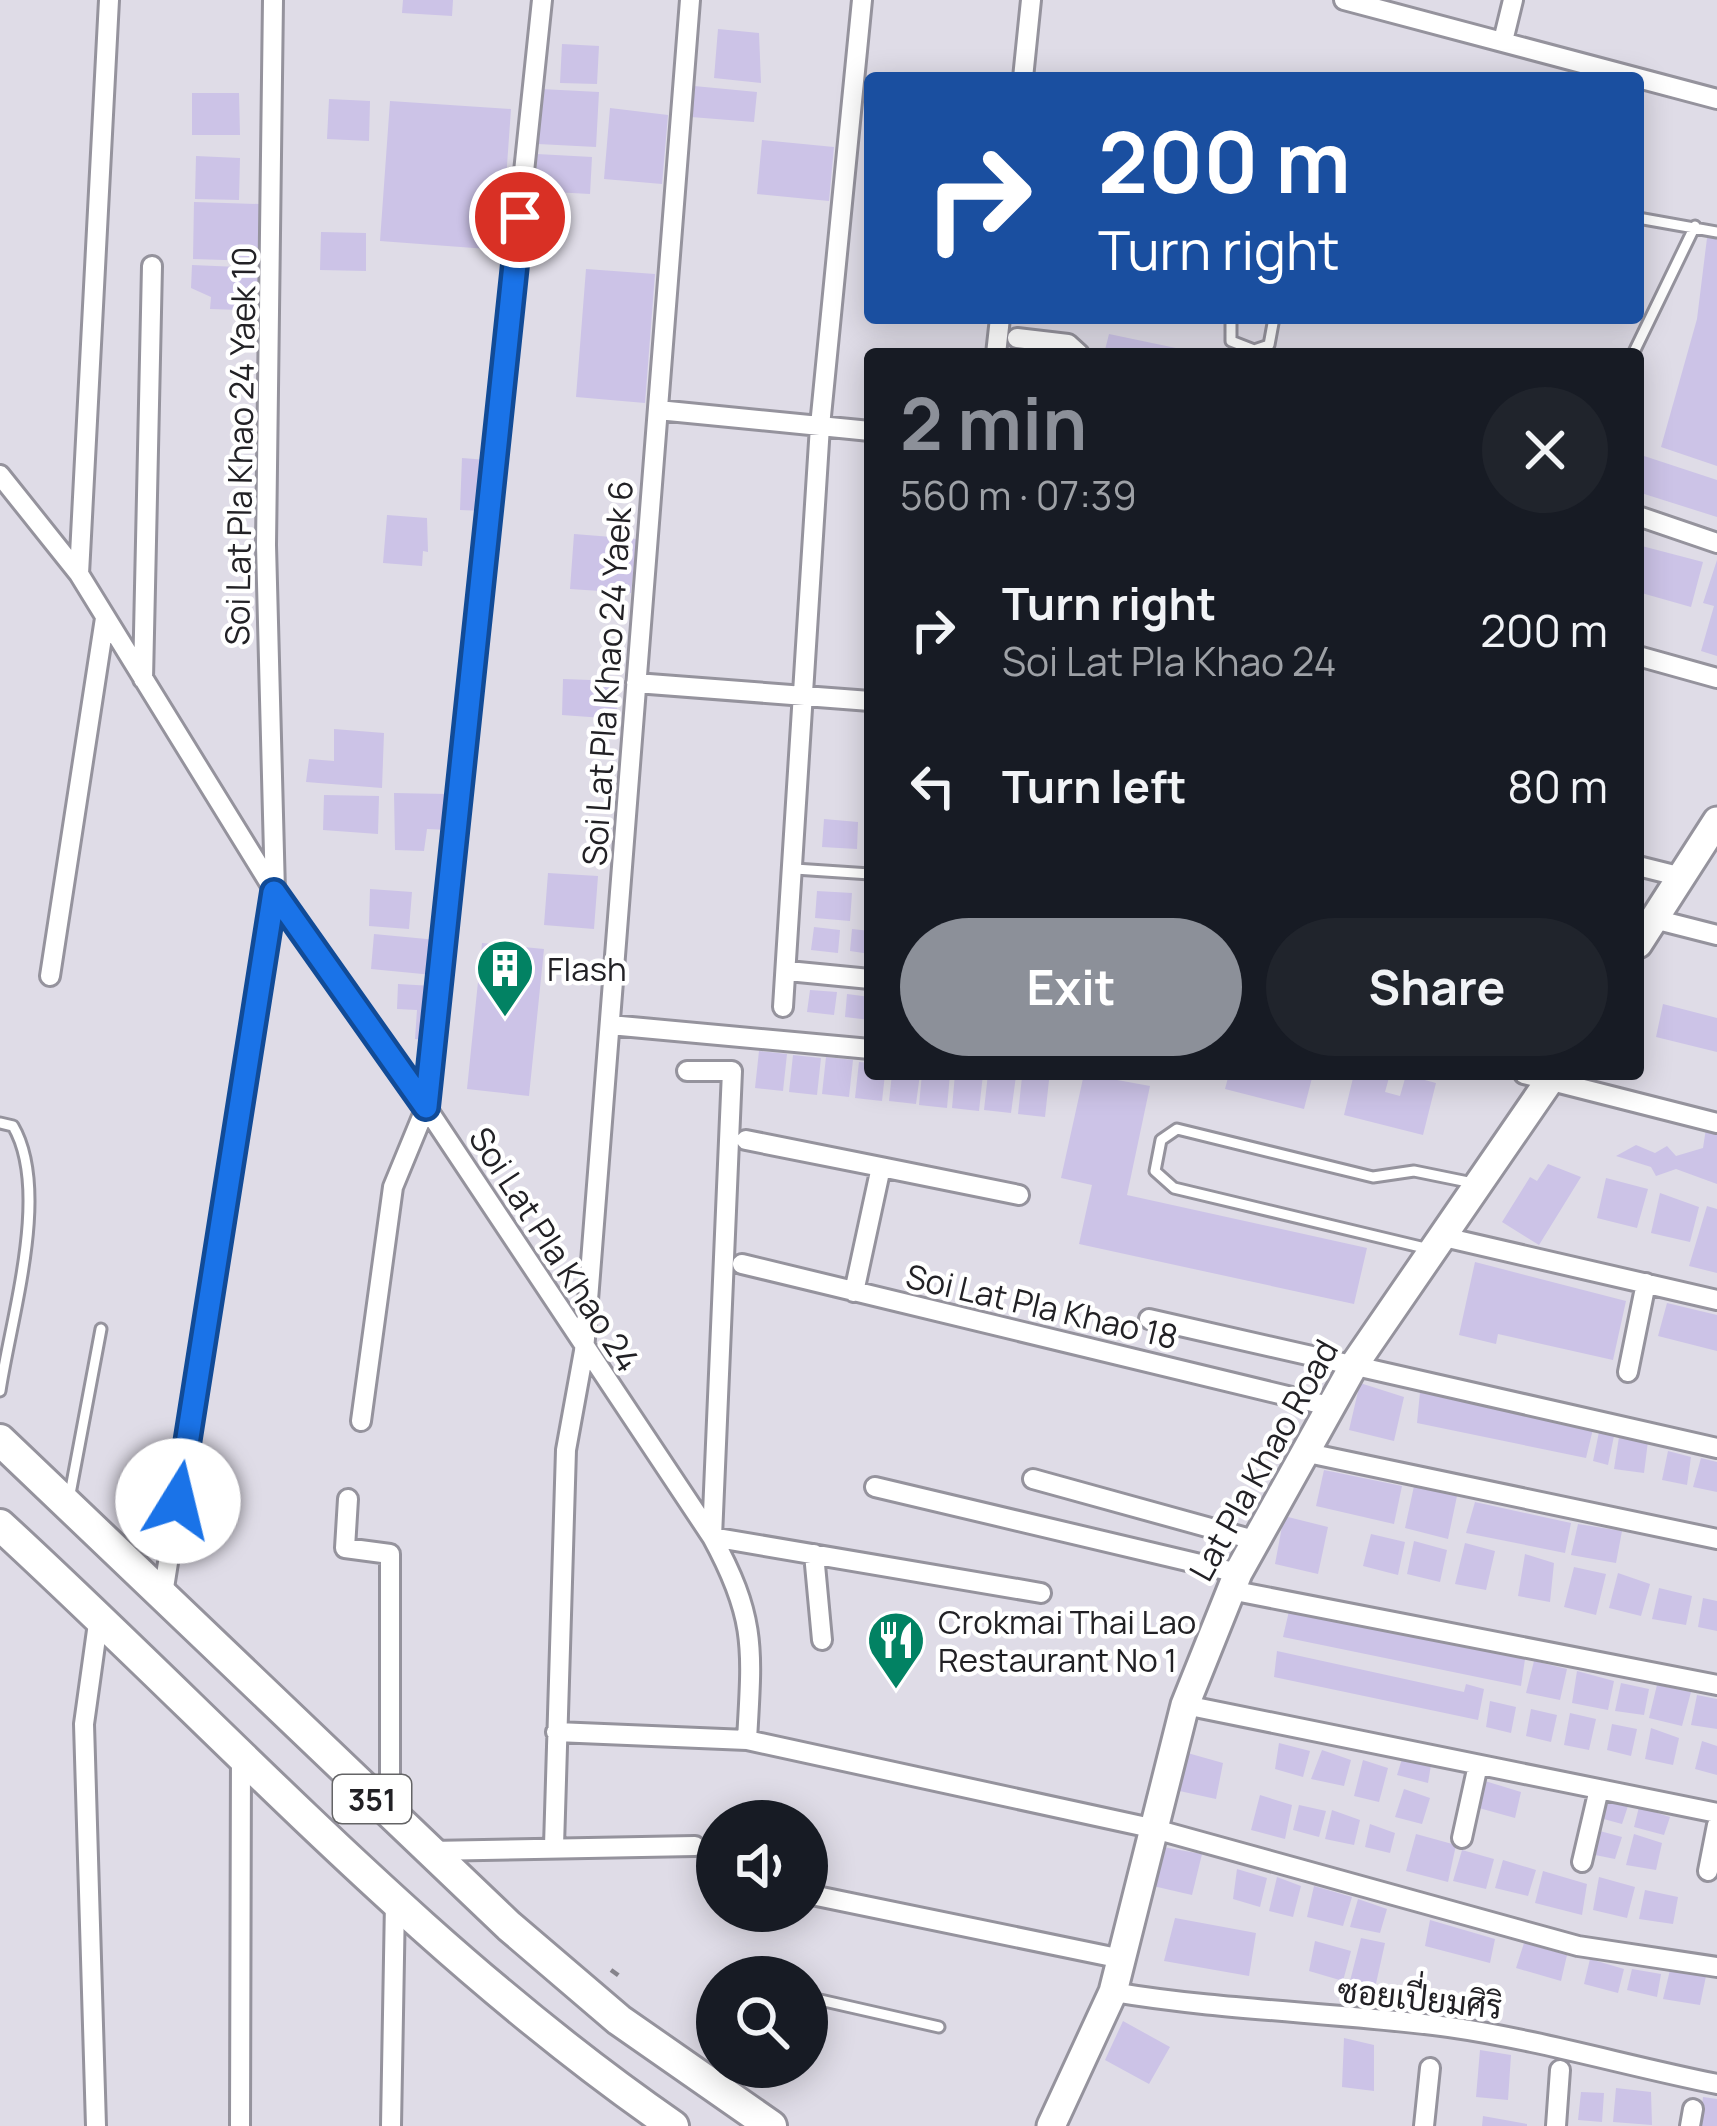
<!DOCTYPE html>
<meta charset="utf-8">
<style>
body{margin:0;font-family:Manrope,Sarabun,sans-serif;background:#20242c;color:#f1f3f6;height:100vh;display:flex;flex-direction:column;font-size:45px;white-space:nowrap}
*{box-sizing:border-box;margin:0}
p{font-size:39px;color:#9ea1a6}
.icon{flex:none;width:66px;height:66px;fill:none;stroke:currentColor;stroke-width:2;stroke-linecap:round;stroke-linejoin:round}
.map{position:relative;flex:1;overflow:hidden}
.side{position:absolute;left:864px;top:348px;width:780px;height:732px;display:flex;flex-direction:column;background:#171b24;border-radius:12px;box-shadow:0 6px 30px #0003}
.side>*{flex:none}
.banner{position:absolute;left:864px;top:72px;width:780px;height:252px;border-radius:12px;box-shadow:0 6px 30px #0003;background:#1a4fa0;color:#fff;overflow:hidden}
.tools{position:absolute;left:696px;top:1800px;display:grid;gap:24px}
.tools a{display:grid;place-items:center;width:132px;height:132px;border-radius:50%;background:#171b24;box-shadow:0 6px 30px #0003;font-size:60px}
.pin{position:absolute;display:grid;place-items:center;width:102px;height:102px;color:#fff;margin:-51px;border:6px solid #fff;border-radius:50%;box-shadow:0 3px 12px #0007}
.me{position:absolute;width:132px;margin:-66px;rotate:9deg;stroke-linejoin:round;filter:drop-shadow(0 0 9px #0008)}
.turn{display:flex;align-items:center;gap:42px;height:252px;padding:0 36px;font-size:54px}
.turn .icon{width:156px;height:156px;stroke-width:2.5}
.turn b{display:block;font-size:84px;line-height:102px}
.round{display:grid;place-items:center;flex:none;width:126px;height:126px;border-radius:63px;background:#20242c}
.summary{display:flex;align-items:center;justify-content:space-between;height:204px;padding:0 36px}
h1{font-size:72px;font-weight:700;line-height:90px;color:#8c9099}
.action{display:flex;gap:24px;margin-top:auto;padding:24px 36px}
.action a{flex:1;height:138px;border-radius:72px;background:#8c9099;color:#fff;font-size:48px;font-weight:700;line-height:138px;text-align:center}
.action a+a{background:#20242c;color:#f1f3f6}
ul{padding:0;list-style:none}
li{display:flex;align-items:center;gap:36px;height:156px;padding:0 36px}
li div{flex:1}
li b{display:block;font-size:45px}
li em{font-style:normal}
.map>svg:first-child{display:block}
.building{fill:#ccc3e7}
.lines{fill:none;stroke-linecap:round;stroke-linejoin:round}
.lane-casing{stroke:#95939d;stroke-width:15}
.street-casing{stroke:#95939d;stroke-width:24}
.secondary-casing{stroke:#95939d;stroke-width:33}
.primary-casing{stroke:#95939d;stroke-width:36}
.path{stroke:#85838b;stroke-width:4.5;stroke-dasharray:9 6;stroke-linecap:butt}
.lane{stroke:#fff;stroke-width:9}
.street{stroke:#fff;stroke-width:18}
.secondary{stroke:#fff;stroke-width:27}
.primary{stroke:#fff;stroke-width:30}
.route-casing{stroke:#114b97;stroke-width:30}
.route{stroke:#1a73e8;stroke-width:21}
.labels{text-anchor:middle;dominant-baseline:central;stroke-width:9;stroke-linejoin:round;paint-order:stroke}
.shield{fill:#fff;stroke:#646466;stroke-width:3}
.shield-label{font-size:30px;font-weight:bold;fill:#222125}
.street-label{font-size:33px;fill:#222125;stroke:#fff}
.poi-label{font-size:33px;fill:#222125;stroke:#fff;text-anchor:start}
</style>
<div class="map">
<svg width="1717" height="2126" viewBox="0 0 1717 2126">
<rect width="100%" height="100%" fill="#dfdce7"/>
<path class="building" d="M403,0H453L452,16L402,13Z
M718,29L759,33L761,83L714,78Z
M562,44L599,46L597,84L560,83Z
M694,86L757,92L754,122L691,117Z
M541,89L599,92L596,147L538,144Z
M192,93H239L240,135H192Z
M329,99L370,101L369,141L327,139Z
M390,101L511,109L501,250L380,241Z
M610,108L668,115L662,184L604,179Z
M762,140L834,147L829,201L757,194Z
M537,154L592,157L590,194L535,191Z
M196,156L240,158L239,200L195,199Z
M194,202L260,204L259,261L193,259Z
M1708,230L1717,233V466L1661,447L1697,319Z
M321,232L366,233V271L320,270Z
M192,265L260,268L259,290L246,289L240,295V310L210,309L211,297L191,288Z
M586,269L655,274L645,403L576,397Z
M1109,334L1195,352V354H1104Z
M1638,454L1717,480V517L1638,492Z
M462,458L487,460L484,511L460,510Z
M387,515L427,518L428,552L423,551L422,566L383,563Z
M574,534L637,539L631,593L570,589Z
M1638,545L1703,562L1691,607L1638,592Z
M1717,560V656L1701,651L1714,606L1703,603Z
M563,679L618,681L617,719L562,715Z
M334,729L384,733L382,788L306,782L309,759L334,761Z
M394,793L449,794L448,830L427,829L424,851L395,850Z
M324,795L379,796L378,834L323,830Z
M824,819L858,822L857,849L822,847Z
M548,873L598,876L594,929L544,925Z
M370,889L412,892L409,929L369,926Z
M817,891L852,893L850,921L815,918Z
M814,927L840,930L838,953L811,950Z
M852,929L870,931V954L850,951Z
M374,934L437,940L433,975L371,969Z
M482,943L544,949L529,1096L467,1089Z
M398,984L433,986L429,1040L415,1039L417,1010L397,1009Z
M810,990L837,992L834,1015L807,1012Z
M847,994L870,997V1020L845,1017Z
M1663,1004L1717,1018V1052L1656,1037Z
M759,1051L787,1054L783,1091L755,1088Z
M793,1055L821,1058L817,1095L789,1092Z
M826,1057L853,1060L849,1097L822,1094Z
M859,1062L870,1063V1074H885L882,1101L855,1098Z
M892,1074H920L916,1104L889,1101Z
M922,1074H950L947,1108L919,1105Z
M955,1074H983L979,1111L952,1108Z
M988,1074L1016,1076L1011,1113L984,1110Z
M1084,1074L1150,1086L1127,1195L1367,1248L1354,1304L1079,1244L1092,1185L1061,1178Z
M1229,1074H1313L1304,1109L1225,1089Z
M1354,1074H1390L1385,1092L1400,1096L1406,1075L1436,1083L1423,1135L1344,1115Z
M1022,1077L1049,1080L1045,1117L1018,1114Z
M1707,1122L1717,1125V1184L1676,1169L1656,1176L1651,1167L1616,1156L1636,1145L1655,1153L1667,1146L1676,1156L1703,1148Z
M1548,1164L1581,1177L1539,1245L1502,1222L1530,1177L1537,1181Z
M1606,1178L1648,1189L1637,1228L1597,1218Z
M1660,1193L1699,1207L1690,1242L1651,1233Z
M1707,1206L1717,1209V1273L1689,1266Z
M1475,1262L1626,1301L1613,1360L1498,1334L1496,1344L1459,1335Z
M1667,1303L1717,1315V1351L1658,1336Z
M1360,1383L1404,1397L1394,1441L1349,1430Z
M1420,1392L1593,1429L1586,1458L1417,1423Z
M1599,1432L1614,1436L1608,1465L1593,1461Z
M1619,1437L1648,1441L1644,1473L1614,1469Z
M1668,1451L1691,1457L1687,1485L1662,1480Z
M1701,1458L1717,1462V1492L1693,1487Z
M1324,1470L1402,1486L1394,1524L1316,1506Z
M1414,1486L1457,1496L1448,1539L1405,1528Z
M1475,1502L1571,1523L1565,1553L1466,1533Z
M1284,1516L1328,1527L1318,1574L1275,1564Z
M1578,1524L1622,1531L1616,1563L1571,1555Z
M1371,1534L1405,1542L1398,1575L1363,1566Z
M1414,1541L1447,1550L1440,1582L1407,1574Z
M1465,1543L1495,1551L1486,1590L1455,1584Z
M1525,1554L1554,1563L1550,1602L1518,1596Z
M1574,1567L1606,1574L1596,1615L1564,1607Z
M1618,1573L1650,1584L1641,1616L1609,1608Z
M1659,1588L1692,1596L1686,1625L1652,1619Z
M1703,1598L1717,1601V1631L1698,1627Z
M1289,1611L1525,1659L1521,1686L1283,1637Z
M1277,1651L1464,1692L1466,1684L1484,1689L1478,1720L1274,1677Z
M1534,1661L1567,1669L1560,1700L1526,1693Z
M1577,1671L1614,1681L1608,1710L1572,1703Z
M1621,1683L1649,1689L1644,1715L1615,1711Z
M1657,1685L1691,1692L1682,1726L1649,1718Z
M1697,1695L1717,1699V1729L1691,1725Z
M1490,1701L1516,1707L1511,1733L1486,1727Z
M1531,1709L1557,1715L1551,1742L1526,1736Z
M1570,1713L1596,1719L1589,1750L1564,1745Z
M1612,1724L1637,1729L1631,1756L1607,1750Z
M1651,1728L1679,1738L1673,1765L1645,1759Z
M1702,1741L1717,1746V1775L1695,1769Z
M1279,1743L1310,1751L1303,1777L1275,1769Z
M1322,1750L1351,1760L1344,1786L1311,1779Z
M1184,1752L1223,1763L1216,1799L1175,1790Z
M1402,1759L1431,1765L1428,1783L1397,1775Z
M1363,1760L1388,1768L1379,1802L1354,1796Z
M1485,1781L1521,1792L1515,1818L1479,1808Z
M1404,1789L1430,1798L1422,1824L1395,1817Z
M1260,1795L1292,1805L1285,1839L1251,1830Z
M1604,1799L1628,1806L1622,1824L1600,1818Z
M1299,1805L1326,1811L1319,1837L1293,1830Z
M1639,1807L1670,1817L1664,1835L1634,1827Z
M1332,1810L1360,1820L1354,1845L1325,1839Z
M1370,1824L1395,1833L1390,1853L1365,1847Z
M1596,1830L1622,1837L1615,1859L1590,1854Z
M1416,1834L1456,1845L1448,1882L1406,1871Z
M1634,1834L1662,1843L1656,1870L1626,1865Z
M1163,1847L1202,1854L1192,1895L1153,1886Z
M1462,1850L1494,1859L1486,1889L1453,1881Z
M1503,1860L1536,1870L1528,1896L1495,1888Z
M1237,1869L1267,1878L1260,1907L1233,1899Z
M1543,1871L1587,1884L1582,1915L1535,1903Z
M1277,1877L1301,1886L1293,1917L1269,1911Z
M1599,1877L1635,1887L1627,1918L1593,1910Z
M1314,1886L1352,1897L1343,1926L1307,1917Z
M1645,1890L1678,1897L1673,1924L1639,1919Z
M1358,1899L1387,1909L1380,1933L1350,1927Z
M1175,1918L1256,1933L1249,1976L1164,1961Z
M1430,1920L1495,1939L1490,1963L1425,1946Z
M1361,1938L1385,1943L1375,1988L1350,1981Z
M1315,1941L1351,1951L1343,1981L1309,1971Z
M1524,1943L1567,1955L1561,1981L1516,1968Z
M1590,1959L1624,1969L1618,1993L1584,1984Z
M1632,1969L1661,1974L1657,1997L1627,1990Z
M1670,1970L1706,1976L1700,2005L1663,1999Z
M1123,2021L1170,2047L1149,2084L1105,2060Z
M1344,2038L1374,2045V2091L1342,2087Z
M1480,2050L1511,2055L1508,2100L1476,2097Z
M1616,2088L1651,2092L1652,2125L1613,2122Z
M1581,2092L1604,2093L1602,2122L1578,2120Z
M1703,2097L1717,2099V2126H1700Z
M1483,2116L1527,2124V2126H1482Z"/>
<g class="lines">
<g class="lane-casing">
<path id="lane" d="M1638,218L1717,232
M1231,318V341L1254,350L1269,345L1274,318
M1633,354L1695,226
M795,869L870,874
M0,1123L13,1126C51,1191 11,1317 0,1391
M1429,1249L1174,1188L1155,1171L1161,1140L1177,1129L1373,1177L1414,1171L1473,1183
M70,1494L101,1329
M807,1997L939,2027"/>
</g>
<g class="street-casing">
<path id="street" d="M1344,0L1717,99
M1503,41L1513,0
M1023,78L1031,0
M1017,338L1068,344L1079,354
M996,354L1000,318
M658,410L870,431
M0,475L79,574L275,892L426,1107L712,1537C757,1619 752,1650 747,1740L1151,1828L1578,1946L1717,1967
M1638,516L1717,543
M79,574L109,0
M1638,656L1717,678
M143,679L152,266
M636,683L870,701
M1638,866L1682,877
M1654,919L1717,935
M788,971L870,979
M50,976L105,618
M783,1007L820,426L862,0
M610,1025L870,1049
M687,1071H732L712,1537L1041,1593
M1524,1074L1717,1123
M746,1140L881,1167
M1444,1237L1717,1300
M742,1264L1329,1406
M854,1292L881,1167L1019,1195
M1149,1319L1717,1448
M1628,1372L1646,1283
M361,1421L393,1187L426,1107L542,0
M1303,1452L1717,1539
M1033,1479L1254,1540
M875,1487L1238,1573
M348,1499L345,1548L390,1554V1814
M814,1554L822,1640
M1230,1590L1717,1685
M163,1594L275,892L266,545L273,0
M1185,1705L1717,1813
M556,1732L747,1740
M1462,1838L1478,1765
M554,1846L566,1450L584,1351L690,0
M430,1851L695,1846
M1582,1862L1599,1789
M1708,1871L1717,1825
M807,1894L1122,1959
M1113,1992C1225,2011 1337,2012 1449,2027C1540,2040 1627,2066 1717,2084
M96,2126L84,1724L99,1616
M240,2126L241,1753
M391,2126L395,1902
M1424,2126L1430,2068
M1556,2126L1560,2070
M1690,2126L1693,2109"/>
</g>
<g class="secondary-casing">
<path id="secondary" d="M1638,944L1717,821
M1051,2126L1113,1992L1185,1705L1238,1573L1354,1365L1554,1074"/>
</g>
<g class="primary-casing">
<path id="primary" d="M0,1440L509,1926L619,2020L771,2126
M0,1525C221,1728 425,1955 673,2126"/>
</g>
<path class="path" d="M611,1970L622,1978"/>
<use href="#lane" class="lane"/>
<use href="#street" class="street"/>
<use href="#secondary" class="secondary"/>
<use href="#primary" class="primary"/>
</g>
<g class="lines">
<g class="route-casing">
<path id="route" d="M178,1501L274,892L426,1107L520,217"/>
</g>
<use href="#route" class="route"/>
</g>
<defs>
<g id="building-pin" transform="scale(3)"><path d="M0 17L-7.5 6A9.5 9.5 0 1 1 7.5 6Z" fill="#028263" stroke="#fff"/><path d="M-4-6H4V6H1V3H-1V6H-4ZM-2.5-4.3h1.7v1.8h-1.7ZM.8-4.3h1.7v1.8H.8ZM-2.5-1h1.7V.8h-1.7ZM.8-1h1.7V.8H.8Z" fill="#fff"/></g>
<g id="restaurant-pin" transform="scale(3)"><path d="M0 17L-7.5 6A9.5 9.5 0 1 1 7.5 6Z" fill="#028263" stroke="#fff"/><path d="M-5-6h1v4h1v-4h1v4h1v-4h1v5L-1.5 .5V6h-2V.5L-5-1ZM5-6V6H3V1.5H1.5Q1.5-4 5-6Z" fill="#fff"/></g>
</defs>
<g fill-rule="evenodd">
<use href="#building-pin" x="505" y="968"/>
<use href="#restaurant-pin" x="896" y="1640"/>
</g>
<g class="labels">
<rect class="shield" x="333" y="1775" width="78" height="48" rx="9"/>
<g class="shield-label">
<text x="372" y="1799">351</text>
</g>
<g class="street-label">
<text transform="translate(240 446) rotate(-89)">Soi Lat Pla Khao 24 Yaek 10</text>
<text transform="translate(607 673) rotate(-86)">Soi Lat Pla Khao 24 Yaek 6</text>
<text transform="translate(555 1249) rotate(57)">Soi Lat Pla Khao 24</text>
<text transform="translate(1042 1306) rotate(13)">Soi Lat Pla Khao 18</text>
<text transform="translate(1263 1460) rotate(-61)">Lat Pla Khao Road</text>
<text transform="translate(1420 1998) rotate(6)">ซอยเปี่ยมศิริ</text>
</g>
<g class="poi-label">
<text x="547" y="968">Flash</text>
<text x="938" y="1621">Crokmai Thai Lao<tspan x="938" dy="38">Restaurant No 1</tspan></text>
</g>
</g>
</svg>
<div class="tools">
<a><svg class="icon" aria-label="sound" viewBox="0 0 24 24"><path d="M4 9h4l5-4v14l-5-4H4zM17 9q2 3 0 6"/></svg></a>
<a><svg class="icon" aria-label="search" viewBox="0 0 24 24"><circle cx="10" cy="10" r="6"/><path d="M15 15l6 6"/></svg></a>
</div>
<div class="pin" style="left:520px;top:217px;background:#d93025"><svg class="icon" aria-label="arrive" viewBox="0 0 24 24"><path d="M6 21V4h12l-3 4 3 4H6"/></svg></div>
<svg class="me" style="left:178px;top:1501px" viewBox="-20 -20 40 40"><circle r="19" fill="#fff"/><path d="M0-13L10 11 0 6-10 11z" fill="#1a73e8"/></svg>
<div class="banner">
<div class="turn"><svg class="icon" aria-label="right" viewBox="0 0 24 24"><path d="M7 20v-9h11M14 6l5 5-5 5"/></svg><div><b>200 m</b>Turn right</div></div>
</div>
<section class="side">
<div class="summary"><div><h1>2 min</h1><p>560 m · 07:39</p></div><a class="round"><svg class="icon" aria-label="close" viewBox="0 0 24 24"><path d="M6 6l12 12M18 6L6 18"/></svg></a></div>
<ul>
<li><svg class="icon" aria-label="right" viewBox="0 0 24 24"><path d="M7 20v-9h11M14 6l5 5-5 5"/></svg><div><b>Turn right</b><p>Soi Lat Pla Khao 24</p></div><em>200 m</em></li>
<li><svg class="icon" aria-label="left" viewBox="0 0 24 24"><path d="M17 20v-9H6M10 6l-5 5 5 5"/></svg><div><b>Turn left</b></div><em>80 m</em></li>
</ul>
<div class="action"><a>Exit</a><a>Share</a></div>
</section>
</div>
